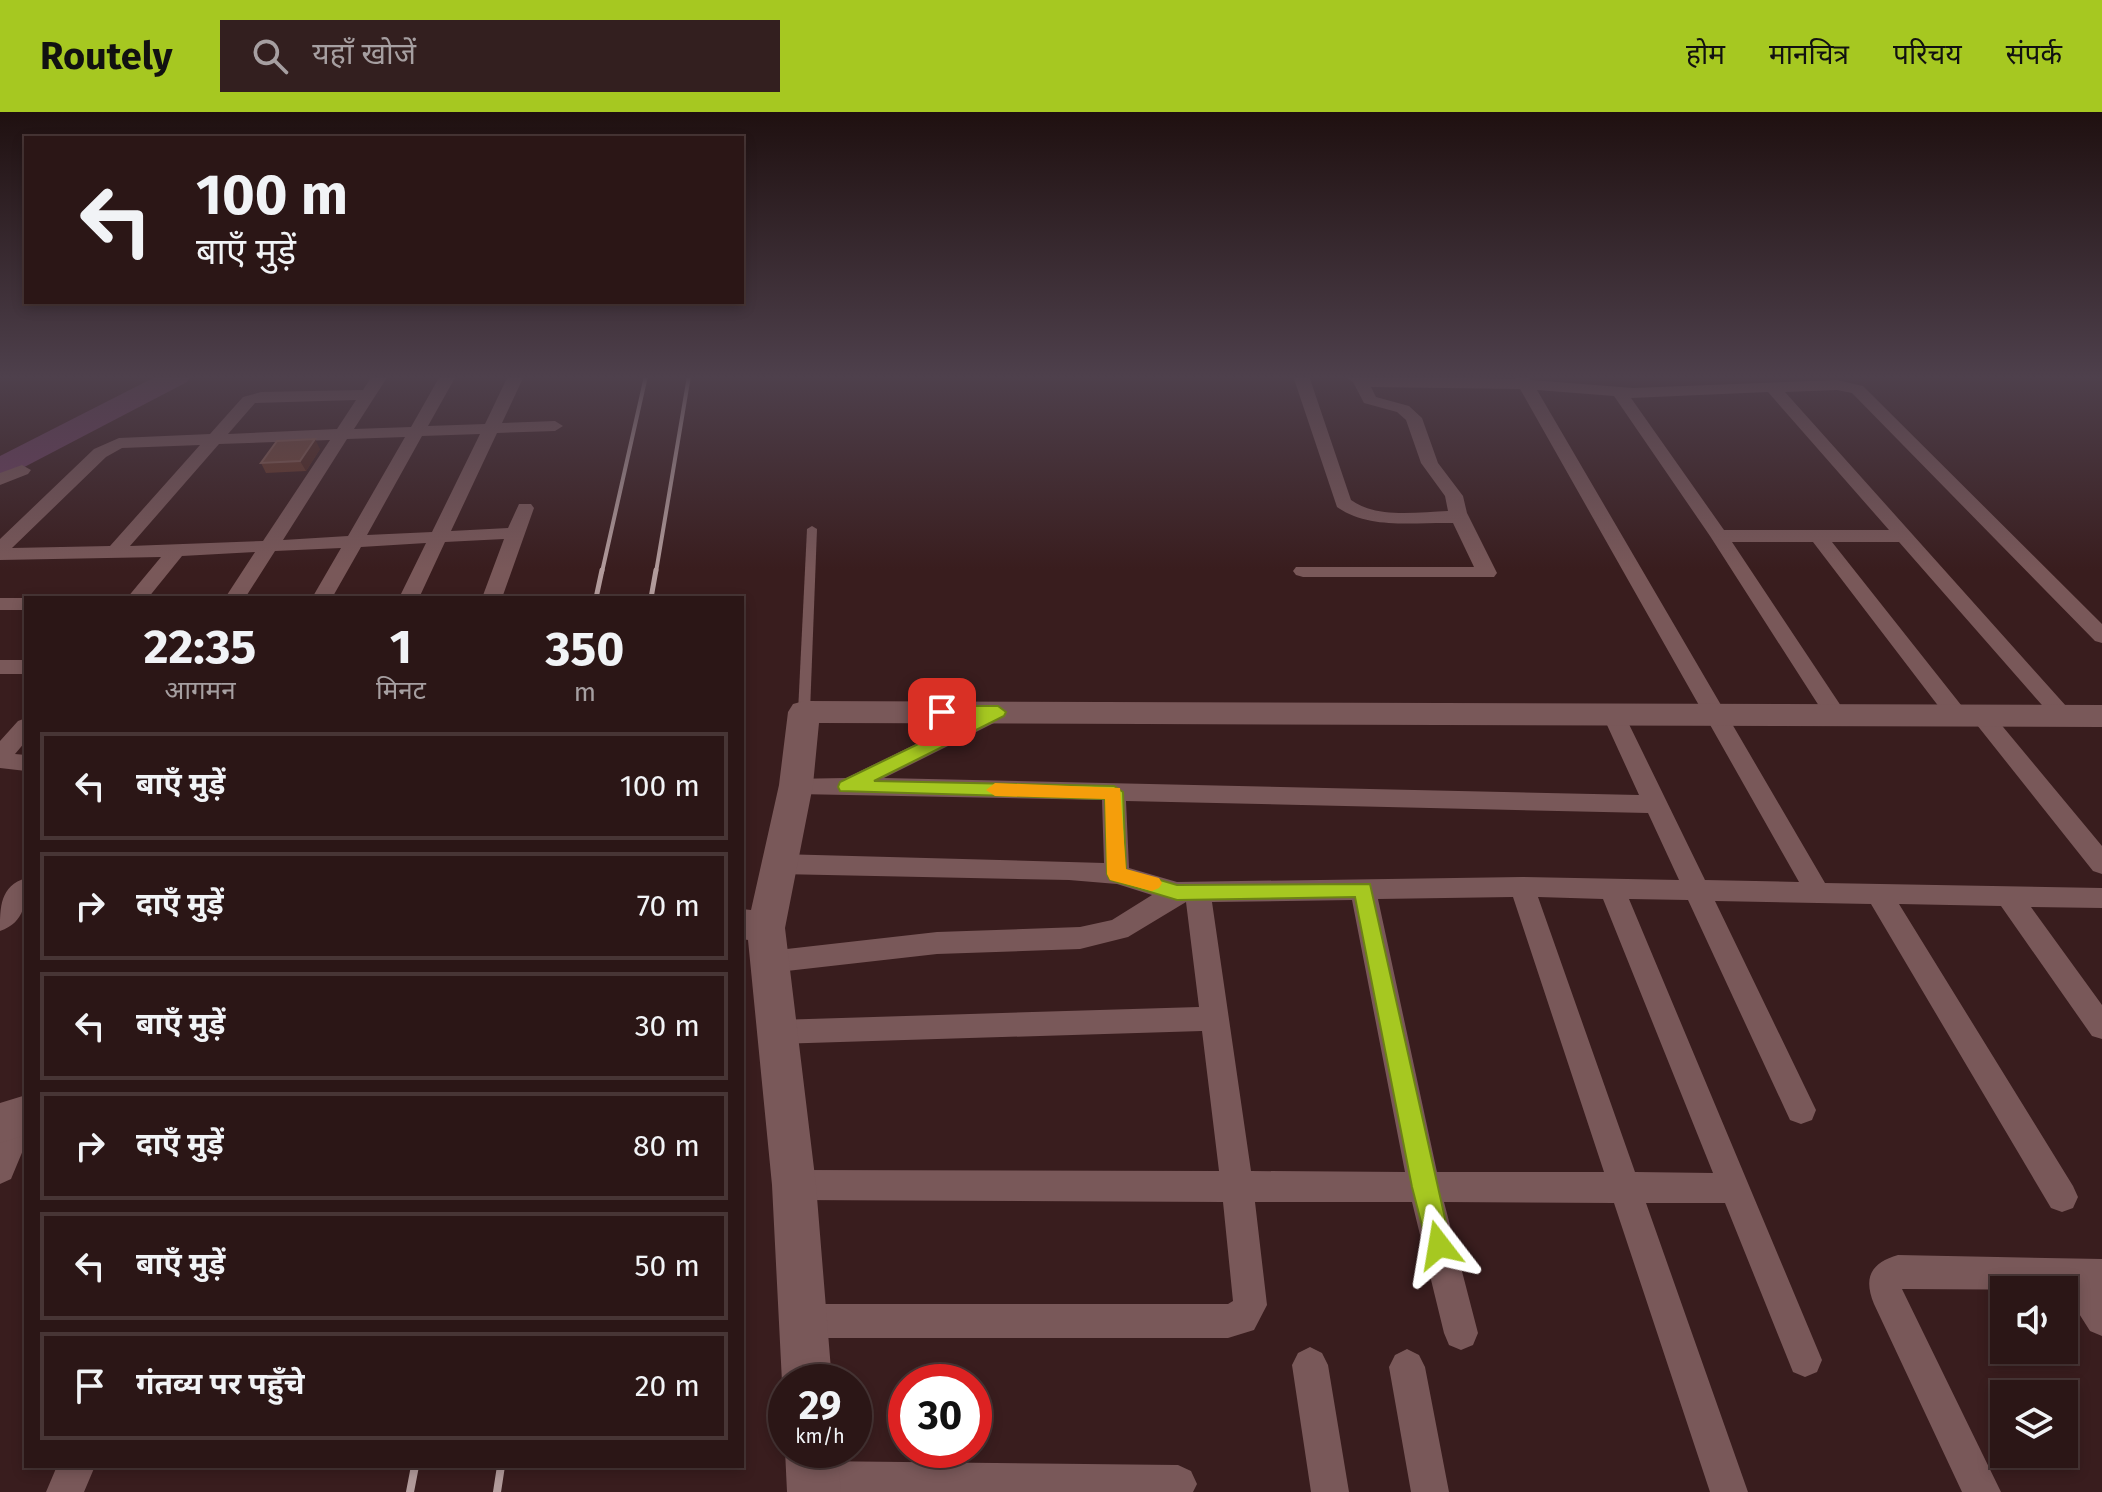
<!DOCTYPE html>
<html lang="hi">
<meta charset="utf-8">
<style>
body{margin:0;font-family:"Fira Sans","Noto Sans Devanagari",sans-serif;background:#331f1f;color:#f1f3f6;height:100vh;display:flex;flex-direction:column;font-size:30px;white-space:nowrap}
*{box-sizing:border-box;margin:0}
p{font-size:26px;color:#a69fa1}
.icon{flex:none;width:44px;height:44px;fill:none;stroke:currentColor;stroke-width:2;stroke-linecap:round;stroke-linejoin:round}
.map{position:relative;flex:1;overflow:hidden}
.details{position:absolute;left:24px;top:484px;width:720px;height:872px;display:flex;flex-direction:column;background:#2b1616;border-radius:0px;box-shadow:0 4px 12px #0003,0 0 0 2px #473535}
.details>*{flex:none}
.guide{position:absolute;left:24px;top:24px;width:720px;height:168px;border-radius:0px;box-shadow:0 4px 12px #0003,0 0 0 2px #473535;background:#2b1616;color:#f1f3f6;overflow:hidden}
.controls{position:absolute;left:1990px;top:1164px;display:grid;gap:16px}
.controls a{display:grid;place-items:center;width:88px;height:88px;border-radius:0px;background:#2b1616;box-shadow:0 4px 12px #0003,0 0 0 2px #473535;font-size:40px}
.speed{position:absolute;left:768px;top:1252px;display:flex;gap:16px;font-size:40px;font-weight:700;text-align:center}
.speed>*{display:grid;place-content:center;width:104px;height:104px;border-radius:50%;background:#2b1616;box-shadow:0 4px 12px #0003,0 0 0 2px #473535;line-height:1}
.speed small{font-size:20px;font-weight:400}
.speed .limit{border:12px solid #d22;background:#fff;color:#111}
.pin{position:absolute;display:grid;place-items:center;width:68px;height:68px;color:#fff;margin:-34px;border-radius:16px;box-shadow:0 4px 12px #0006}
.me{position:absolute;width:88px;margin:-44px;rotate:346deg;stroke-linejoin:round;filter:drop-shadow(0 0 6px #0008)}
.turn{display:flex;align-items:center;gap:28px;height:168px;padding:0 40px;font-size:36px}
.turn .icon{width:104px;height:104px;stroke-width:2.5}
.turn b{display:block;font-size:56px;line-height:68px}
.eta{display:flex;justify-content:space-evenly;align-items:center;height:136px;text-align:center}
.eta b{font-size:48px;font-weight:700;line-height:56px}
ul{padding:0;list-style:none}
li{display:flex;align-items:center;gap:24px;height:108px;margin:0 16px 12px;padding:0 24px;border:4px solid #473535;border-radius:0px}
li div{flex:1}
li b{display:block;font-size:30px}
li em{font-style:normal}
header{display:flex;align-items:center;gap:48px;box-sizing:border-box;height:112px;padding:0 40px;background:#a6c821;color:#111}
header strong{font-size:38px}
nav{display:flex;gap:44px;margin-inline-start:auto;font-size:28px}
.search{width:560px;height:72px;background:#331f1f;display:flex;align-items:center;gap:20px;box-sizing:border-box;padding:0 28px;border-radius:0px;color:#a69fa1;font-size:30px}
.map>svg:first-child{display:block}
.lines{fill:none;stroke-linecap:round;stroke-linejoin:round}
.river{fill:#6b3e60;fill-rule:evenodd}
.lane{fill:#795859;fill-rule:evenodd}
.street{fill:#795859;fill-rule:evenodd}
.secondary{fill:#795859;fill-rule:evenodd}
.rail-far2{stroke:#b29b9b;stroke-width:4}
.rail-far1{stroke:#b29b9b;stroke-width:5}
.rail{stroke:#b29b9b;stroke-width:8}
.wall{fill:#663626}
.shaded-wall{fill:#4e251b}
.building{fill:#754839;stroke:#885e52;stroke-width:2}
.route{fill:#a6c821;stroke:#6c8215;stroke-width:2}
.slow{fill:#f59e0b}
</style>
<header>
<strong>Routely</strong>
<div class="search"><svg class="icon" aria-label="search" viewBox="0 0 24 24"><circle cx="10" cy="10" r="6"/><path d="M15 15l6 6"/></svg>यहाँ खोजें</div>
<nav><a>होम</a><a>मानचित्र</a><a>परिचय</a><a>संपर्क</a></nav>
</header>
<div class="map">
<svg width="2102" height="1380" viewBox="0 0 2102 1380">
<rect width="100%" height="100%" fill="#391d1e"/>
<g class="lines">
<path class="river" d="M157,264H191L187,270L11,362L0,365V344Z"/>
<path class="lane" d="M812,414L817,417L810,600L804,604L798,600L807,417Z"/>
<path class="street" d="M372,264H388L354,317L411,315L440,264H456L428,314L485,312L508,264H524L502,311L555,309L563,314L555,319L497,321L451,419L508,416L519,392H531L534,396L502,486H482L504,427L445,430L419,486H399L426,431L361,435L332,486H312L341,436L275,439L245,486H225L255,440L182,444L148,486H127L161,445L0,448V427L94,337L119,326L210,322L243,285L261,280L363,278ZM356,288L337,317L228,322L255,291ZM480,322L432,420L367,423L422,324ZM405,325L348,424L283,428L347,327ZM330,328L263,429L130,434L219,332ZM200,333L110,434L12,436L106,345L122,336Z
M1293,264H1309L1351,388C1377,407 1418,400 1448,399L1445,384L1421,351L1406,308L1397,300L1364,291L1353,270L1344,264L1515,267L1516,264H1528L1531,268L1633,276L1837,268L1863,274L2102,512V531L2095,529L1852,281L1837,278L1785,280L2075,604L2072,609H2056L1899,430H1832L1965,598L1968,603L1965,608H1949L1813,430H1732L1847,603L1844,608H1828L1710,424L1614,284L1537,278L1825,771L2102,776V796L2031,795L2102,893V927L2092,924L2001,794L1899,792L2073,1074L2078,1085L2073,1096L2062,1100L2051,1096L1871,792L1715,789L1816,998L1812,1008L1801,1012L1790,1008L1688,788L1629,787L1822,1248L1817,1260L1805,1265L1793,1260L1725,1091H1646L1748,1380H1710L1614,1091L1444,1090L1478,1221L1473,1233L1461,1238L1449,1233L1444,1221L1412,1090H1255L1267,1193L1254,1218L1228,1226H803L791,1221L786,1209L791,1197L803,1192H1228L1233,1189L1223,1090L794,1088L783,1084L778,1073L783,1062L794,1058L1219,1059L1202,919L776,932L766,929L762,920L766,911L776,908L1199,895L1186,790L1128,825L1080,837L937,842L769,861L759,858L755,850L759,842L769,839L937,820L1080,815L1112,808L1152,783L1117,772L1069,768L779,762L770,759L766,752L770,745L779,742L1104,751L1102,688L796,682L788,679L784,673L788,667L846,666L998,592L1006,595L1009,600L1006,605L884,666L1639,683L1602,602L1605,597H1621L1624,602L1705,768L1799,770L1520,277L1371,275L1376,285L1409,294L1422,306L1438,351L1463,384L1467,401L1497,461L1494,465H1303L1296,463L1293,459L1296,455H1474L1453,411C1416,410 1369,418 1337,395ZM1768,280L1889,418H1724L1631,286ZM1126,689L1648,701L1679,768L1522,765L1177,770L1129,756ZM1513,785L1604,1060H1437L1378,787ZM1538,785L1603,787L1713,1061L1635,1060ZM1352,788L1405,1060L1251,1059L1212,790Z
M22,353L31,358L28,362L0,373V361Z
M0,486H27L26,498H0Z
M0,548H26V562H0Z
M1981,595L1989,598L2102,734V762L2093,759L1973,608L1970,603L1973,598Z
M26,606V629L15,642L26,643V659L0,656V629L18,609Z
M26,766C26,789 26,810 0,819C0,795 0,774 26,766Z
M21,991L26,993V1031L11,1067L0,1072V1019L10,995Z
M1898,1143L2102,1147V1224L2090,1219L2064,1178L1902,1177L2001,1380H1962L1874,1192C1863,1165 1871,1151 1898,1143Z
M1310,1235L1322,1241L1328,1253L1349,1380H1311L1292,1253L1298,1241Z
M1407,1237L1419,1243L1425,1255L1449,1380H1411L1389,1255L1395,1243Z
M813,1349L1178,1353L1191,1359L1197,1372L1193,1380H799L794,1368L800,1355Z
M57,1354H95L84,1380H46Z"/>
<path class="secondary" d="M804,589L2102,593V615L819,611L813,673L785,816L816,1073L832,1270H786V1280L782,1270L772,1073L748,828L742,827V797L751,798L779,673L788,600L793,592Z
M26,983V1023L0,1031V991Z
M786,1336V1338H837L841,1380H787L785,1338Z"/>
<path class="rail-far2" d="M602,460L646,264
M656,460L689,264"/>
<path class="rail-far1" d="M596,486L602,458
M651,486L656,458"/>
<path class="rail" d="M410,1380L415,1354
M497,1380L501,1354"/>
</g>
<path class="wall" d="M320,337L306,359L266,361L261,351Z"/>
<path class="shaded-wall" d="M315,327L320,337L306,359L300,349Z"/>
<path class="building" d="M315,327L300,349L261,351L277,329Z"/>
<linearGradient id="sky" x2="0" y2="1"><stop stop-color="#1f1010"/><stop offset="0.58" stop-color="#4e404c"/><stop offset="1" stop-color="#4e404c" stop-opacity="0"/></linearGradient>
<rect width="2102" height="457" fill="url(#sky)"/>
<path class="route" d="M942,594H998L1006,600L1004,604L874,669L1114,674L1123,680L1126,758L1177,773L1370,772L1451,1133L1448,1142L1439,1146L1430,1142L1427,1133L1412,1075L1355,785L1177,788L1110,768L1107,762L1105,687L840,679L838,675L840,670L972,606L936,604L934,600Z"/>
<path class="slow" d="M995,671L1120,676L1126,757L1159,766L1162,771L1159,776L1152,779L1110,768L1107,762L1105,687L995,684L986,678Z"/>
</svg>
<div class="controls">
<a><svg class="icon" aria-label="sound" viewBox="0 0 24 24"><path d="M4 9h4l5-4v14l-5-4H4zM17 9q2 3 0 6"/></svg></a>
<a><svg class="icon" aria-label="layers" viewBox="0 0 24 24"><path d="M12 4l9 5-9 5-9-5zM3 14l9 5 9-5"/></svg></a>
</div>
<div class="speed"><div>29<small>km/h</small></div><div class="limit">30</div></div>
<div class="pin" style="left:942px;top:600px;background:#d93025"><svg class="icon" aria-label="arrive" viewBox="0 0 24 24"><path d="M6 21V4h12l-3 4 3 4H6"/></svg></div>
<svg class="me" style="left:1439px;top:1133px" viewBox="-20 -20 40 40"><path d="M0-17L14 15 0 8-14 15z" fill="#a6c821" stroke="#fff" stroke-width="4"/></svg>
<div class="guide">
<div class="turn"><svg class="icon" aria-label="left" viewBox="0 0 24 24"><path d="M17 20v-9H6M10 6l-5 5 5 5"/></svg><div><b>100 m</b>बाएँ मुड़ें</div></div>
</div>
<section class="details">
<div class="eta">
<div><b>22:35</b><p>आगमन</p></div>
<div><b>1</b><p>मिनट</p></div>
<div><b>350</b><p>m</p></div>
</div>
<ul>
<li><svg class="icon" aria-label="left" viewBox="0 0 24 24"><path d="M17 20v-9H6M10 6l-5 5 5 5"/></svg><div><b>बाएँ मुड़ें</b></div><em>100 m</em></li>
<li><svg class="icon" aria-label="right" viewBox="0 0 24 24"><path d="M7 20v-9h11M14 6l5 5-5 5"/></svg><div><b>दाएँ मुड़ें</b></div><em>70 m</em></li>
<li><svg class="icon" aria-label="left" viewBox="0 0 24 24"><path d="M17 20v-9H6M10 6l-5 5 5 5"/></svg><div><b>बाएँ मुड़ें</b></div><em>30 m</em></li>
<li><svg class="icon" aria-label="right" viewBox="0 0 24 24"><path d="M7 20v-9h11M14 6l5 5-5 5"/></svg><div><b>दाएँ मुड़ें</b></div><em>80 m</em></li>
<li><svg class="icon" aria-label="left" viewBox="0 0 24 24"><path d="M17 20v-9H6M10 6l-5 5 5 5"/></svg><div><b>बाएँ मुड़ें</b></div><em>50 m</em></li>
<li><svg class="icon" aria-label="arrive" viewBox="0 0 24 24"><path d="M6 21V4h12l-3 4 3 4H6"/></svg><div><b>गंतव्य पर पहुँचे</b></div><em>20 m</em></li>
</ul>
</section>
</div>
